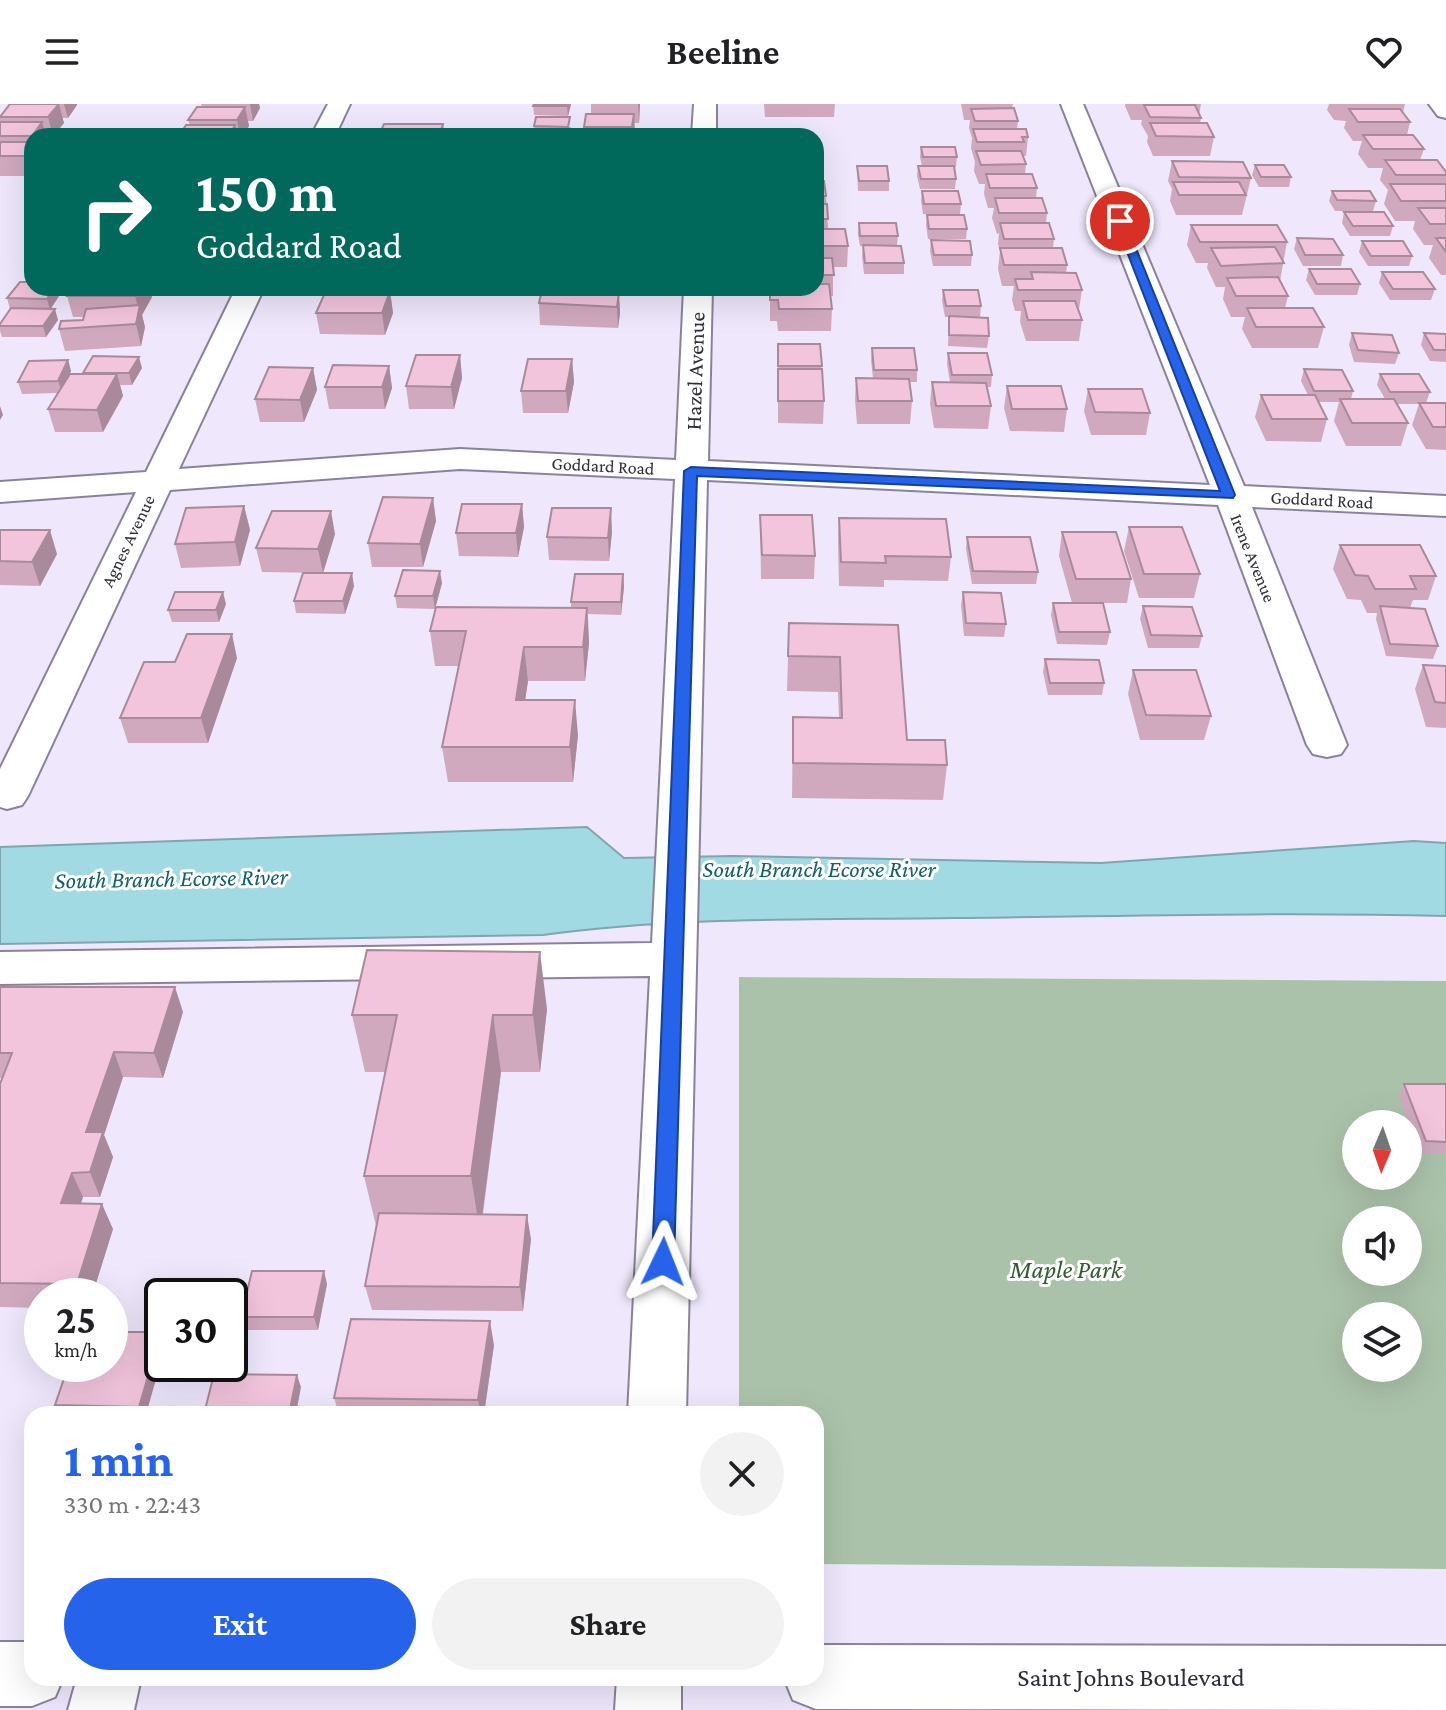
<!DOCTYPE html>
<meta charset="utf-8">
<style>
body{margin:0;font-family:"Crimson Pro",serif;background:#f2f2f2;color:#202124;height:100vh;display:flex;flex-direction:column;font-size:30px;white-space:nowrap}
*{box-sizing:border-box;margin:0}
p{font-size:26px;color:#757577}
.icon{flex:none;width:44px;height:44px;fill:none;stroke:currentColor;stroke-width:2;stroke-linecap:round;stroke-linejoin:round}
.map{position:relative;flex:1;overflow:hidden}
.details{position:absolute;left:24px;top:1302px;width:800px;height:280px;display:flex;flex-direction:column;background:#fff;border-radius:24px;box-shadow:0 8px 32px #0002}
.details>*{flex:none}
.guide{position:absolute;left:24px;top:24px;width:800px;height:168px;border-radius:24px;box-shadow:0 8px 32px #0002;background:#00695c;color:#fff;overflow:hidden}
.needle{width:52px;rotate:182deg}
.tools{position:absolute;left:1342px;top:1006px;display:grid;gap:16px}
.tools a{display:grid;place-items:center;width:80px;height:80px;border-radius:50%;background:#fff;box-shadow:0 8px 32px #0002;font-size:40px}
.speed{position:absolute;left:24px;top:1174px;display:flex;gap:16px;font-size:40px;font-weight:700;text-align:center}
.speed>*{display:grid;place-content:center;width:104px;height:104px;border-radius:50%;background:#fff;box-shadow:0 8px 32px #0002;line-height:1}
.speed small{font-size:20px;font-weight:400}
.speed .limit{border:4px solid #111;border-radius:12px;background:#fff;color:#111}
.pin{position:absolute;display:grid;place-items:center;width:68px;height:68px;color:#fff;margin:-34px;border:4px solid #fff;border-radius:50%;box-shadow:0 2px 8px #0007}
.me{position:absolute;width:88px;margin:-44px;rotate:2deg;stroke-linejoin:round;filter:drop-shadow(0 0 6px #0008)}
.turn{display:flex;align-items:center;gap:28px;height:168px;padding:0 40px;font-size:36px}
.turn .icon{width:104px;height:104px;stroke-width:2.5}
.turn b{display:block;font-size:56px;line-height:68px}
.round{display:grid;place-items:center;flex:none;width:84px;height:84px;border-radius:42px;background:#f2f2f2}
.headline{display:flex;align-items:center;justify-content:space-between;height:136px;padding:0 40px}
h1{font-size:48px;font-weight:700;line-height:60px;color:#2563eb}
.cta{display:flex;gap:16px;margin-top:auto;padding:16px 40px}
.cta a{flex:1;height:92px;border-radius:48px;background:#2563eb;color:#fff;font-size:32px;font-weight:700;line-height:92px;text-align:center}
.cta a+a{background:#f2f2f2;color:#202124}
header{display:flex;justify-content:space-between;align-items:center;height:104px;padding:0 40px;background:#fff;font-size:36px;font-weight:700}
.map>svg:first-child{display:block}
.green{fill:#abc2aa;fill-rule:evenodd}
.water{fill:#a1dae2;stroke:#7fa6ae;stroke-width:2}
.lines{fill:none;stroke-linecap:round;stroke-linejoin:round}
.minor-casing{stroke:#8a829a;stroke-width:4}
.minor{fill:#fff;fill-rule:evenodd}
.wall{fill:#d0a9be}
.shaded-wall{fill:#a98a9b}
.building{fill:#f2c5dd;stroke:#a98a9b;stroke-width:2}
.route{fill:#2563eb;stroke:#184099;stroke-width:2}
.labels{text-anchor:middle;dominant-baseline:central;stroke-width:6;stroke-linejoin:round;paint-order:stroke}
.far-street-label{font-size:18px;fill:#2f2c36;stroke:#fff}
.street-label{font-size:22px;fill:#2f2c36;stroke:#fff}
.water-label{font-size:24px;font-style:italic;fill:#115f68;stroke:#fff}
.near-park-label{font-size:26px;font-style:italic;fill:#2f5d2f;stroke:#fff}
.near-street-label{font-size:26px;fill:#2f2c36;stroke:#fff}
</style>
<header><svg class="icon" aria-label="menu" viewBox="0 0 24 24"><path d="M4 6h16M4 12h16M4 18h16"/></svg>Beeline<svg class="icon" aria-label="heart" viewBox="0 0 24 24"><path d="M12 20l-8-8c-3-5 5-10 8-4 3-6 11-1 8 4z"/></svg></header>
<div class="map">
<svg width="1446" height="1606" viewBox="0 0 1446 1606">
<rect width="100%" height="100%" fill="#efe8fd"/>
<path class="green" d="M739,873L1446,877V1465L816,1460V1310H739ZM1356,1020H1408V1072H1356ZM1356,1116H1408V1168H1356ZM1356,1212H1408V1264H1356Z"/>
<path class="water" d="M587,723L624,754L732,752L1101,759L1414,737L1446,739V812C1282,808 1119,812 955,814C818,816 679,812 543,831L0,840V743Z"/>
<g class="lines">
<g class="minor-casing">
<path id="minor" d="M328,0H350L335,32H311Z
M694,0H716V32H692Z
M1061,0H1083L1244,382L1446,392V412L1252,403L1347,641L1341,650L1327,653L1313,650L1307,641L1218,401L707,376L686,1310H628L650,872L0,880V848L652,839L675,375L460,365L170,386L28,692L22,701L7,705L0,703V665L136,388L0,398V378L146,368L236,184H264L179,365L460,345L676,356L684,184H712L708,357L1210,381Z
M1429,0H1446V14L1438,12Z
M0,1538H32V1574H63L55,1593L32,1602H0Z
M816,1541L1446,1542V1606L816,1605L793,1596L784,1574H816Z
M77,1574H141L134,1606H68Z
M617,1574H681V1606H615Z"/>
</g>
<use href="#minor" class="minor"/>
</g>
<path class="wall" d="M10,0H77V1L68,14H62L64,19L54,32H32V72H0V12Z
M201,0H250V4V0H259L260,4L253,17H248L249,22L243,32H179L190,21L188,16L202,3Z
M591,0H640L639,19H634V32H584V23L591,10Z
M764,0H835L834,13H765Z
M961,0H1013L1012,4L1018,17L1017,25L1028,33L1026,52H1023L1026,60L1025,70L1037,84L1036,94L1047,109L1046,119L1054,135L1053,144L1067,161L1066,169L1082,186L1079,206L1082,216L1079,237H1026L1020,218L1021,207H1015L1012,196L1014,182H1002L998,165L1000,147L998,140L999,129L997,130L992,114L994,104H988L984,90L985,80H979L974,67L975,58L971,44L972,34L969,24L970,16H964Z
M1125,0H1201L1199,11L1201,14L1200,19L1214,33L1210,52H1153L1147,38L1148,32L1141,20L1142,16H1131L1125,2Z
M1329,0H1405L1403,9L1410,18L1407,31L1424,45L1420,56L1446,68V171H1441L1429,154L1433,141H1424L1413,125L1415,117H1395L1384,100L1388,86L1380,76L1383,64H1368L1358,50L1362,37H1353L1344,24L1346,17L1334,16L1327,6Z
M571,1L568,12L534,11L533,2Z
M534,22L571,23L569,32H535Z
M816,38L819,45V65H816Z
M921,43L957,53L956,63H954L956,75L955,85H920L917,72L918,62H922L920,53Z
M1172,57L1251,74L1242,111H1176L1170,97L1172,85L1168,77Z
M1255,61L1291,73L1289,83H1259L1252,71Z
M857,62L889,77V87H858Z
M816,77L826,92L828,125L848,142L847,163H833V192H831L832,205L831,227H778L777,217H770V189L816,184Z
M922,87L961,100L960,111L923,110L921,97Z
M1332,87L1376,97L1373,107H1335L1329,97Z
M1344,108L1393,122L1390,132H1350L1342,119Z
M927,111L967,125L966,135H928L926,121Z
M859,119L898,132L897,141L904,159V170H864L862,152L863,142H860L858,130Z
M1191,121L1287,138L1280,177L1288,192L1285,204L1324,223L1318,244H1252L1242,225L1245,213H1231L1223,195L1225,183H1216L1207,164L1208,159H1196L1187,141Z
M1297,134L1343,151L1341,162H1303L1294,145Z
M931,136L972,151L971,162H933L930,147Z
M1362,137L1412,152L1409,162H1368L1359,148Z
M1309,165L1360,180L1357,191H1315L1306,176Z
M1382,168L1435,185L1431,196H1390L1379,179Z
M72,184H157L156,187H151L152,193L142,211L145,223L141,242L65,247L59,225L83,216L84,213H73L67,192Z
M327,184H377L378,187H390L393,209L385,231L320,230L316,209Z
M491,184H556L555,185H562V184H618L620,209L618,224L540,221L539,199L541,191H492Z
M943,186L981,202L980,213H959L989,232L987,244L948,242L949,213H945L942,197Z
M61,189L50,205L58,216L46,233H2L0,227V220L10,205L7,194Z
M1352,229L1399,249L1395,260L1354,258L1349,241Z
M1424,229L1446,230V258L1430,257L1421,241Z
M778,240H820L824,297L823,320L778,319Z
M872,244L917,266V278H910L912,297L910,320H857L855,296L856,274H873L871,256Z
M948,249L992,271L991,283H987L991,302L988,325L934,324L930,300L932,278H950L947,260Z
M460,251L462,274L454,305H409L406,282Z
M572,255L574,278L568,309H523L521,287Z
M68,256L71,267L69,271L142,264L132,281H120L123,292L103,328H55L48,305L58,289L22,290L18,278Z
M389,262L392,284L385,305H329L325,283Z
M313,264L317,286L304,318H260L255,295Z
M1304,265L1353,287L1351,295H1385L1377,281L1380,270L1430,288L1426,299H1446V346L1426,345L1412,321L1419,300H1397L1408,319L1401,342H1346L1334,317L1339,298H1318L1327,315L1321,338L1266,337L1255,313L1261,291H1308L1301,277Z
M1007,282L1067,305L1064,328L1010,327L1004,304Z
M1088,285L1150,309L1146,331H1091L1084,307Z
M433,394L436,417L423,463H372L368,439Z
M522,400L524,423L518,453L459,452L456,429Z
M244,402L250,426L240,462L181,464L175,440Z
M760,411L815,452L814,475H761Z
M839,414L951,453L948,477L884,476V483L839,482L838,437Z
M1129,423L1200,470L1194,494H1139L1124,447Z
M0,426L57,450L40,482L0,481Z
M612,428L609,457L549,456L547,433Z
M1062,428L1131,475L1127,499H1096L1110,528L1107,541L1057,540L1051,511L1053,499H1072L1059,452Z
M335,430L323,469L262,468L256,444Z
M967,433L1038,468L1036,480H972L966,445Z
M1340,441L1436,472L1428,496H1413L1410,504L1438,542L1433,555L1386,552L1376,515L1377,509H1367L1361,496L1347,495L1333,465Z
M623,470L624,483L621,511L588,510L589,539L585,577H528L525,596L578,631L573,678H448L442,643L459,562H435L430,527L571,504V498Z
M442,479L435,505L397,504L395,492Z
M354,482L345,510L296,509L294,497Z
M963,488L1006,520L1004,533L964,532L961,501Z
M226,500L219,518H172L168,506Z
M1143,502L1202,532L1199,544H1148L1140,515Z
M789,519L898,521L907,636L947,661L943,696L792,694L793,613L839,614L838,588L787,587Z
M237,554L208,639H128L120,614L175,558Z
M1045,555L1104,579L1102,591H1048L1043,568Z
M1423,561L1446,562V624L1426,623L1415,585Z
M1133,566L1211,612L1204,636H1140L1128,590Z
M0,885L183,908L163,974L123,973L104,1031L113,1053L100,1093H83L81,1100L113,1125L92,1192H42V1204L0,1203V980L2,974H0Z
M547,905L540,968H501L483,1110L531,1135L523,1207L372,1206L365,1182L376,1122L364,1072L385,968H365L352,911Z
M1404,980H1446V1050H1420L1399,993Z
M327,1180L318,1226H245L241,1213Z
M161,1228L162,1232V1254L146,1310H60L55,1301Z
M494,1241L484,1310H339L334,1294Z"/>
<path class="shaded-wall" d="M59,0L64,19L53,32L48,13Z
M64,0H77V1L68,14Z
M250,0H259L260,4L253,17Z
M568,0H571L568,12L567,2Z
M638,0H640L639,19Z
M245,3L249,22L243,32H240L237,16Z
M634,10L635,29L634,32H632Z
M42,18L46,32L32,33V32Z
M443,20L445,32H439Z
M235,21L238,32H229Z
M54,184H60L61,189L50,206L47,195Z
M140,184H150L152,193L142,211L145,223L141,242L136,220L139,207L135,192Z
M369,184H377L378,190L368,187Z
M390,187L393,209L385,231L382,209Z
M619,188L620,209L618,224L617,203Z
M55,205L58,216L46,233L43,222Z
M460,251L462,274L454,305L451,283Z
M139,253L142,264L132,281L129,269Z
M572,255L574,278L568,309L566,287Z
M68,256L71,267L62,288L58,277Z
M389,262L392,284L385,305L382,283Z
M313,264L317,286L304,318L300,296Z
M117,270L123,292L103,328L97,306Z
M0,302L3,311L0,316Z
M433,394L436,417L423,463L420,440Z
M522,400L524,423L518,453L516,429Z
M244,402L250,426L240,462L235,438Z
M611,404L612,428L609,457L608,434Z
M331,407L335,430L323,469L318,445Z
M50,426L57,450L40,482L32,458Z
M440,467L442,479L435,505L433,492Z
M352,469L354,482L345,510L343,497Z
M623,470L624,483L621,511V498Z
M223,488L226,500L219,518L216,506Z
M587,504L589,539L585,577L583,543Z
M232,530L237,554L208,639L201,614Z
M524,543L528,577L520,631L516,596Z
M575,596L578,631L573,678L570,643Z
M540,848L547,905L540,968L533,911Z
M175,883L183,908L163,974L154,949Z
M493,911L501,968L480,1128L471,1072Z
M114,948L123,973L104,1031L113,1053L100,1093L90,1068L86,1028Z
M72,1069L83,1093L72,1124L61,1099Z
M102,1100L113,1125L92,1192H83L77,1180Z
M527,1111L531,1135L523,1207L520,1183Z
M324,1167L327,1180L318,1226L314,1213Z
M490,1217L494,1241L484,1310H481L478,1296Z
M161,1228L162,1232V1254L146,1310H143L139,1303Z
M297,1271L301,1283L296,1310H289Z"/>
<path class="building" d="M10,0H59L48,13H0Z
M534,0H568L567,2H533Z
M1144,1H1195L1201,14L1150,13Z
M197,3H245L237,16H188Z
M1014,4L1018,17H975L971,5Z
M1349,5H1400L1410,18H1358Z
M586,10H634L632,23H584Z
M536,13H570L568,23L534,22Z
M0,18H42L32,32H0Z
M1150,19H1207L1214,33L1156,32Z
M384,20H443L439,32L379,31Z
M186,21H235L229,32H179Z
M973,25H1026L1028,33H1022L1024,38H977Z
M1363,31H1413L1424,45H1373Z
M1,38H32V52H0V40Z
M816,38H818L819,45H816Z
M921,43H955L957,53H923Z
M976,47H1021L1026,60L981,61Z
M1385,56H1437L1446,68V71H1396Z
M1172,57L1243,58L1251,74L1179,73Z
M1255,61H1284L1291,73H1261Z
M857,62H887L889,77H859Z
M918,62H954L956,75H921Z
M986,70H1032L1037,84H990Z
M816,77H824L826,92H816Z
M1173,78H1239L1246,91H1179Z
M1390,80H1446V97H1401Z
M922,87H958L961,100H924Z
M1332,87H1370L1376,97L1337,96Z
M995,94H1042L1047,109H999Z
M816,100H827L828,115H816Z
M1418,104H1446V120H1430Z
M1344,108H1384L1393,122H1353Z
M927,111H964L967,125H929Z
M859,119H896L898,132H860Z
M1000,119H1049L1054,135H1004Z
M1191,121H1277L1287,138H1200Z
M816,125H845L848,142H816Z
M1297,134L1333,135L1343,151H1305Z
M1436,134H1446V148Z
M931,136L970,137L972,151H934Z
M1362,137H1403L1412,152H1371Z
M863,141L901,142L904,159H865Z
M1275,143L1284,159L1221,162L1211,144Z
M1000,144H1062L1067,161H1004Z
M816,154H832L834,171H816Z
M1309,165H1351L1360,180H1317Z
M1031,168L1076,169L1082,186H1018L1015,175H1033Z
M1382,168H1423L1435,185H1393Z
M1278,173L1288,192H1236L1227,174Z
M20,178H32V184H54L47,195L7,194Z
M816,180H829L832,205H779L778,196H770V189H778V184H816Z
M72,184H140L135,192H67Z
M327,184H369L368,187H390L382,209H316Z
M562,184H614V188H619L617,203L539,199L542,185H562Z
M943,186H978L981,202H946Z
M1023,197H1075L1082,216H1028Z
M140,201L136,220L59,225L61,217L83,216L86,205Z
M11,204L55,205L43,222H0V220Z
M1247,204H1313L1324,223H1256Z
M949,212L988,214L989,232L949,231Z
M1352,229L1392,231L1399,249L1358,246Z
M1424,229L1446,230V246H1434Z
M778,240H820L822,262H778Z
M872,244H914L917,266H874Z
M948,249H987L992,271H952Z
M416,251H460L451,283L406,282Z
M93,252L139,253L129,269H83Z
M528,255H572L566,287H521Z
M68,256L58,277L18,278L29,257Z
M333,261L389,262L382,283H325Z
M269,263L313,264L300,296L255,295Z
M778,265H822L824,297H778Z
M1304,265L1342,266L1353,287H1314Z
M70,270H117L97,306L48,305Z
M1380,270H1419L1430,288H1390Z
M856,274L909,275L912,297H858Z
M932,278L986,279L991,302H936Z
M1007,282H1061L1067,305H1012Z
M1088,285H1142L1150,309L1095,308Z
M1261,291H1315L1327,315H1272Z
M1340,295H1394L1408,319H1352Z
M1419,299H1446V323H1433Z
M383,393L433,394L420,440L368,439Z
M462,400H522L516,429H456Z
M244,402L235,438L175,440L186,404Z
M552,404H611L608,434L547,433Z
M272,407H331L318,445L256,444Z
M760,411H812L815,452L762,451Z
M839,414L946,415L951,453L885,452L886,459L841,458Z
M1129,423H1182L1200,470H1144Z
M0,426H50L32,458L0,457Z
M1062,428H1116L1131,475H1076Z
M967,433H1030L1038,468L973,467Z
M1340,441H1420L1436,472H1410L1416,485H1375L1368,472L1355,471Z
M403,466L440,467L433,492H395Z
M303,469H352L343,497H294Z
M575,470H623L621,498H571Z
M175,488H223L216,506H168Z
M963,488L1001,489L1006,520L966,519Z
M1053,499H1103L1110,528H1059Z
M1143,502L1192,503L1202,532L1151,531Z
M1380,502L1425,505L1438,542L1390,540Z
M436,503L587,504L583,543H524L516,596H575L570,643H442L466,527H430Z
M789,519L898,521L907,636H945L947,661L793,659V613L842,614L840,553L788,552Z
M187,530H232L201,614H120L144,558H175Z
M1045,555L1099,556L1104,579H1050Z
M1423,561L1446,562V599L1435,598Z
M1133,566H1196L1211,612L1146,611Z
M367,846L540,848L533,911H493L471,1072H364L397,911H352Z
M1,883H175L154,949L114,948L86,1028H103L90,1068L72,1069L61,1099L102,1100L77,1180L0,1179V980L12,949H0V885Z
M1404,980H1446V1038L1426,1037Z
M379,1109L527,1111L520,1183L365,1182Z
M252,1167H324L314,1213H241Z
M351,1215L490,1217L478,1296L334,1294Z
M110,1228H161L139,1303L55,1301L69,1260H110Z
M214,1270L297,1271L289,1310H204Z"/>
<path class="route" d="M1120,114L1125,117L1235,391L1233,394L697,372L674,1158L670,1165L663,1168L655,1165L652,1158L684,367L691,363L1220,387L1115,117Z"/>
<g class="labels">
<g class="far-street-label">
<text transform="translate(603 362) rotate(3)">Goddard Road</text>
<text transform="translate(1322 396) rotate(3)">Goddard Road</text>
<text transform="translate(128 437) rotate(-64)">Agnes Avenue</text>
<text transform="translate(1253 454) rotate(68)">Irene Avenue</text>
</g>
<g class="street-label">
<text transform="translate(695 267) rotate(-88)">Hazel Avenue</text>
</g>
<g class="water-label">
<text x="819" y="764">South Branch Ecorse River</text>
<text transform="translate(171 774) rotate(-1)">South Branch Ecorse River</text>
</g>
<g class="near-park-label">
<text x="1066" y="1165">Maple Park</text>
</g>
<g class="near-street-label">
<text x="1131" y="1573">Saint Johns Boulevard</text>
</g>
</g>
</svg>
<div class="tools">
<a><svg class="needle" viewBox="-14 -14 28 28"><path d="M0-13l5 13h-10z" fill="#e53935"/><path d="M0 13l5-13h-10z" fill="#757577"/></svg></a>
<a><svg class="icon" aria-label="sound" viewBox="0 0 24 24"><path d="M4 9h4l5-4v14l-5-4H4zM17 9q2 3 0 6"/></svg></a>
<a><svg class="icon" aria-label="layers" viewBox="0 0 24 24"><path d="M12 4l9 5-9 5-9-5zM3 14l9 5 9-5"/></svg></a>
</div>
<div class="speed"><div>25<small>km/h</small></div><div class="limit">30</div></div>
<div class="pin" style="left:1120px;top:117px;background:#d93025"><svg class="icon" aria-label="arrive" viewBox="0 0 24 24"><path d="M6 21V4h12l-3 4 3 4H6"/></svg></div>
<svg class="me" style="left:663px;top:1158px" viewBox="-20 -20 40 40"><path d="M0-17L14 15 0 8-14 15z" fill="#2563eb" stroke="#fff" stroke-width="4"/></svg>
<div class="guide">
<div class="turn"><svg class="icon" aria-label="right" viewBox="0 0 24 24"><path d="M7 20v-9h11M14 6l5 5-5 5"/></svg><div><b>150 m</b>Goddard Road</div></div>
</div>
<section class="details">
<div class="headline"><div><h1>1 min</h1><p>330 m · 22:43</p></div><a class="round"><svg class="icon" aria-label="close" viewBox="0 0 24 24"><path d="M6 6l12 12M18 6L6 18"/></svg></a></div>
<div class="cta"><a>Exit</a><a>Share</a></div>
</section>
</div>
